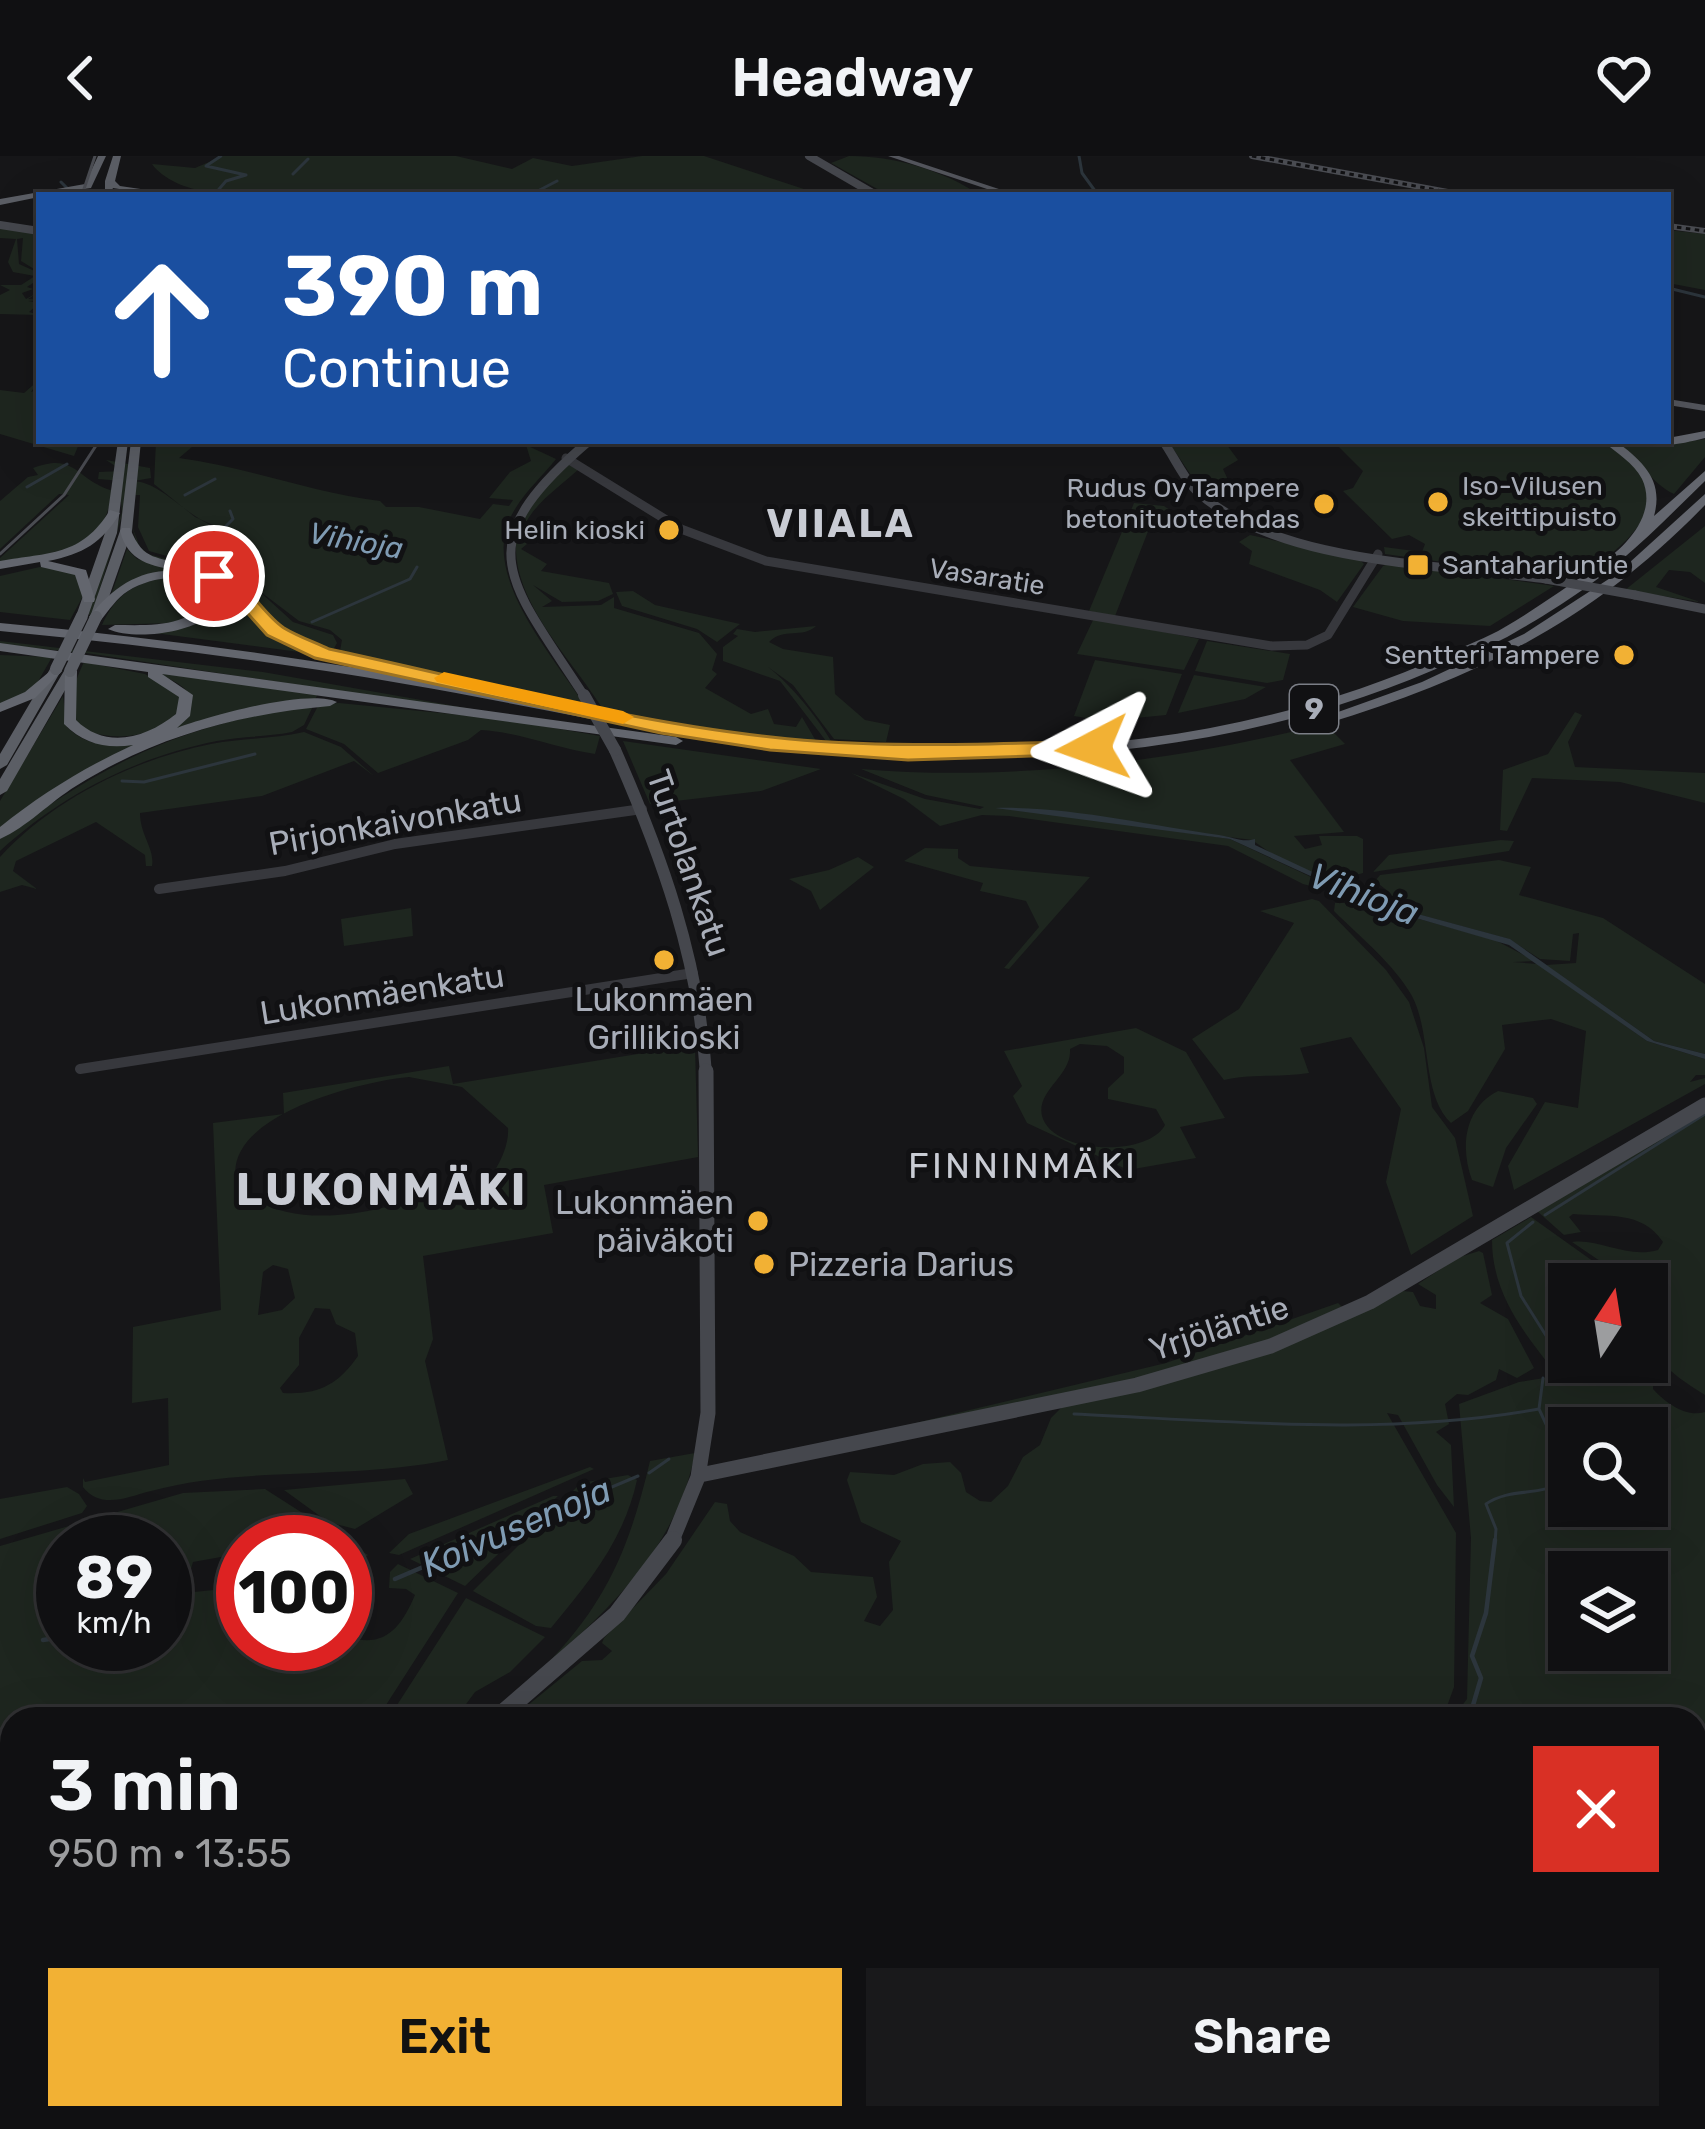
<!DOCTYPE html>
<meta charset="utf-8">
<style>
body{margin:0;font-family:Rubik,sans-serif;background:#19191b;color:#f1f3f6;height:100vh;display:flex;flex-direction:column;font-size:45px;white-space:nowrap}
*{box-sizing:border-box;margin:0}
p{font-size:39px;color:#9c9d9f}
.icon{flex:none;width:66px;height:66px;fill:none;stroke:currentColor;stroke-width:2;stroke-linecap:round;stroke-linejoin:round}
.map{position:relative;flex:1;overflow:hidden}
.panel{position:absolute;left:0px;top:1551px;width:1707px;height:423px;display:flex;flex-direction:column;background:#101012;border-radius:36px 36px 0 0;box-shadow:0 12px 48px #0002,0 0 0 3px #303032}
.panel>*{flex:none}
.banner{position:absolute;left:36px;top:36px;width:1635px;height:252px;border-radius:0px;box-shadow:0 12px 48px #0002,0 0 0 3px #303032;background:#1a4fa0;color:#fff;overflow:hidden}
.needle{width:78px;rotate:12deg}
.tools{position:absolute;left:1548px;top:1107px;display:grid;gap:24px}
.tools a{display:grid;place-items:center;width:120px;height:120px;border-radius:0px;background:#101012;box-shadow:0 12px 48px #0002,0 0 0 3px #303032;font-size:60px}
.speed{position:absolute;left:36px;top:1359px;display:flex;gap:24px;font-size:60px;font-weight:700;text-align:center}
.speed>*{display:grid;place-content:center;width:156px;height:156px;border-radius:50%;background:#101012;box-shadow:0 12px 48px #0002,0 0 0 3px #303032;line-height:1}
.speed small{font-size:30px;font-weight:400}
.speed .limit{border:18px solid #d22;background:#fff;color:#111}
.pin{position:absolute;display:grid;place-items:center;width:102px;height:102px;color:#fff;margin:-51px;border:6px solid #fff;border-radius:50%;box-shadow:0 3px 12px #0007}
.me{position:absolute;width:132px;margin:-66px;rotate:266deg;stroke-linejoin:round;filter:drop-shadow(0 0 9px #0008)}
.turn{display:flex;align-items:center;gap:42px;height:252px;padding:0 48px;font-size:54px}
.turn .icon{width:156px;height:156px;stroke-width:2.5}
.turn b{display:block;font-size:84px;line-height:102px}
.round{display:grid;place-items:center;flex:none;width:126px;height:126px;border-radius:0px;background:#19191b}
.overview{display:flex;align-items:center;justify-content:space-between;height:204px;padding:0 48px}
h1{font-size:72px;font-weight:600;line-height:90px}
.action{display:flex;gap:24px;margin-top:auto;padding:24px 48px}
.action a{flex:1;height:138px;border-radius:0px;background:#f2b134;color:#111;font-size:48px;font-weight:600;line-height:138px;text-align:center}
.action a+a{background:#19191b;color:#f1f3f6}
header{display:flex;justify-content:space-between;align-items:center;height:156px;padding:0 48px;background:#101012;font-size:54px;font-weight:600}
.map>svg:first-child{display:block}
.green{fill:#1e261f;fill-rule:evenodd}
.water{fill:#2c353c}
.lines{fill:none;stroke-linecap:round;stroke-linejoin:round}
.stream-far1{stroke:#2c353c;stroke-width:3}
.stream{stroke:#2c353c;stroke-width:4.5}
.tertiary-far1{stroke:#37383d;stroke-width:9}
.tertiary{stroke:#37383d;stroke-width:10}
.secondary-far4{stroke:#45474d;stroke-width:8}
.secondary-far3{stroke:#45474d;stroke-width:9}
.secondary-far2{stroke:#45474d;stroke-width:12}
.secondary-far1{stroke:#45474d;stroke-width:15}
.secondary{stroke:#45474d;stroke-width:18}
.primary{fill:#53555c;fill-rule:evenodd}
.trunk{fill:#5b5e65;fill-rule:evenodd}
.motorway{fill:#63666e;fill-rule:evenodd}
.tram{stroke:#4a4c52;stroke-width:3}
.rail-casing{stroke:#4a4c52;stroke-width:6}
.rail{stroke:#111113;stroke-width:3;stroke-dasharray:4.5;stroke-linecap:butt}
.secondary-bridge-far1{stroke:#45474d;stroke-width:9}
.secondary-bridge{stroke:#45474d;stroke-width:12}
.trunk-bridge{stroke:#5b5e65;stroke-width:12}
.route{fill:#f2b134;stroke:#9d7322;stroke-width:3}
.slow{fill:#f59e0b}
.poi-dot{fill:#f2b134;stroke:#111113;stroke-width:4.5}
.labels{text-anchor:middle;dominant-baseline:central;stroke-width:10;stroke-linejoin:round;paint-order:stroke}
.far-poi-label{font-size:27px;fill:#a8adb8;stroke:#111113;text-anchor:end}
.far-street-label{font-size:27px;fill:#a8adb8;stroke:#111113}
.far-water-label{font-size:30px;font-style:italic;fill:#7f9bb3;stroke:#111113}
.shield{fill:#111113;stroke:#7b7e86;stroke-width:3}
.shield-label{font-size:30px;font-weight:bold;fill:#a8adb8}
.street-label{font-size:33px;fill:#a8adb8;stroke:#111113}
.poi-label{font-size:33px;fill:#a8adb8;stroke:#111113}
.water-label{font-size:36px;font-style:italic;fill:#7f9bb3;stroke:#111113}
.neighbourhood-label{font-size:36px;letter-spacing:3px;fill:#c9ccd4;stroke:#111113}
.far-district-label{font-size:39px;font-weight:bold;letter-spacing:3px;fill:#c9ccd4;stroke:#111113}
.district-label{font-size:45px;font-weight:bold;letter-spacing:3px;fill:#c9ccd4;stroke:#111113}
</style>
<header><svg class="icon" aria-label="back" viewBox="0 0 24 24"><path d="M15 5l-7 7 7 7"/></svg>Headway<svg class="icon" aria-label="heart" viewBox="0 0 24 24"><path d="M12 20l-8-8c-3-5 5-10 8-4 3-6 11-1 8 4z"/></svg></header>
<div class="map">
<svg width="1705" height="1973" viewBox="0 0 1705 1973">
<rect width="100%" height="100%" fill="#161618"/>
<path class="green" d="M223,0H456L512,13L533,2L572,10L642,0H704L822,39H216L214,34C196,38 163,24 152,8L195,12Z
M849,0C895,0 942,14 980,39H888L831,7Z
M0,71L39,78V116L21,105L23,82L17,83L19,108L39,117V123L27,131L33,133L22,137L26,143L39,136L28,143L39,144L28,145L39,147L29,156L39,159L0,158V139L10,134L0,129H21L35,120L13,116L8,106L16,83L0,82Z
M1668,74L1705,78V134L1668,127Z
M39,224L31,236L39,233V285H91L79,288L74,300L0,278V234L24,237Z
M1705,283V301L1674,338C1652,328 1636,301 1616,285L1665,289Z
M156,285H199L179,302C247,311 313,337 380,345L386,351H419L480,363L493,348L509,350L513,344L489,342L510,316L531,305L526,289L556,303C541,322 522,338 510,362C482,421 553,500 584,548L333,498L289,481L208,416L143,400L132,370L137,388L148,398L227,419L259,435L293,466L333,479L337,487L333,494L340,495L342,484L330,474L299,465L241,421L149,395L138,371L140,339H128L92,459L87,458L122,356L121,346L110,347C98,399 46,399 0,407V402L69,339L59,338L0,393V345L28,321L38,319L33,312C75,296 75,322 110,334L121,330L110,328L122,325L98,323L99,316L123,315L106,304L150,312L151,322L134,325C164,327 189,365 224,374L195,361L154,328Z
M1168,285H1224L1238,304L1223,313L1233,335L1201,334Z
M1333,285H1605C1616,295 1632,304 1640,316C1672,361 1606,403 1574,424L1385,398L1384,391L1422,396L1425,388L1409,379L1392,383L1343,335L1353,332L1363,315Z
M567,308L580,312C559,332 524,353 521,383L527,388L521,393L547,408L541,415L609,427L613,438L598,445L562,446L533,429L552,445L542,451L601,449L614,441V452L699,477L717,498L712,514L717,518L705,532L751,558L768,553L774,568L796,571L802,561L816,585L730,576L603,553C568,497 491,425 524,357C532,339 554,322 567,308Z
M1134,347L1164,350L1185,364L1176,366L1169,358L1154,360L1115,460L1089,455Z
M1705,370V427L1690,416L1669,414L1656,431L1700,446L1625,434Z
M1250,379L1359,403L1364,408L1337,446L1320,434L1249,408L1252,395L1239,386Z
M127,393L137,403L224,428L260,465L322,499L139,475L159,474L212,454L211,425L152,420L110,442Z
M1390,407L1554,430L1490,470L1403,465L1353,451L1383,410Z
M44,410L78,418L83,440L70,464L0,456V420Z
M171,421L191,423L213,436L207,452L174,467L102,469C117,436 136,426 171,421Z
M633,435L655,449L740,468L717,486L697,473L622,450L616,436Z
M1094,462L1199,483L1184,514L1077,498Z
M816,470C802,483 784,471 769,486L783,493L833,501L835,538L865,564L890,569L886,586L834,583L793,529L768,511C791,529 816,559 831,585H826L780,525L723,505V491L738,480L733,478L737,473L755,476Z
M0,485L263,516L563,569L86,497L0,489Z
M1207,485L1290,498L1283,524L1267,527L1195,515Z
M0,499L52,501L35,531L0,550Z
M1095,504L1182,518L1166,559L1105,565L1074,560Z
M84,506L145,518L180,537L182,556C147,583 120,586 78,573C68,547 72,531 84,506Z
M156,517L318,537L315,544L268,549L142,589L0,675V645L63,540L67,571C104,608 151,577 188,558C199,534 175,525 156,517Z
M1194,519L1266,531L1245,543L1178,557Z
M339,547L502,563L600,580L595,598C556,592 519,576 481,574L468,584L378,617L344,588L306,573L319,548Z
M314,548L304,569L292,576C267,581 242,580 217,585C136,601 61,639 0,695V683C112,603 177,571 314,548Z
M1575,556L1582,559L1568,586L1575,611L1705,617V647L1620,626L1532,622L1507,675L1500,674L1503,614L1548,598Z
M1325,568L1345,588L1290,604L1344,676L1294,680L1305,693L1322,689L1319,680H1357L1363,683V717L1332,726L1282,705L1252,684L1114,666L1230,683L1328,729L1322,733L1303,728L1228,690L1009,660L982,659L940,670L904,643L851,617L925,643L980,653L984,651L926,639L861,613C1014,626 1176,605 1325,568Z
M304,576L341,591L374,620L354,605L262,640L140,657C140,679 155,693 152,710H146L145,699L96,666L16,705L13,715L37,733L22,729L0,736V701C53,643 135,603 211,588C242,582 273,583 304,576Z
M623,585L821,613L761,635L650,648Z
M1501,684L1514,685L1509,695L1373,716L1389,699Z
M925,692L958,693V702L970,710L1090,721L1009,813L1004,812L1039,771L1026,745L980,735L983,727L904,705Z
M858,701L874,711L820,754L811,735L789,723L829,714Z
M1499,704L1531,711L1519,739L1603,762L1705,828V898L1654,885L1546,809L1576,807L1579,777L1573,778L1570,805L1540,803L1509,783L1395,752L1389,736L1375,725L1380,719Z
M1312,743L1319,745L1386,814L1409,846L1424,892L1432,951L1455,982L1473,1060L1411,1099L1386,1026L1401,953L1351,881L1300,892L1309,917C1280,922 1253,917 1224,924L1192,883L1239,853L1294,767L1260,755Z
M1335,747H1345L1393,767L1398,766L1394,756L1495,784L1535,805L1513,806L1538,808L1647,885L1705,903V919H1696L1690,926L1705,922V928L1514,1034L1508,1010L1545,946L1578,952L1586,875L1551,863L1502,869L1505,893L1468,955L1451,967C1421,938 1432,878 1412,840C1394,808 1360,781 1334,755Z
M411,752L413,780L344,790L341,763Z
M1136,872L1186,896L1225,962L1180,971L1196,1002L1128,1014L1027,967L1013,940L1022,930L1004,895ZM1080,888L1107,890L1124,901V917L1108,932V943L1156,953L1165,969C1147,1002 1052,998 1042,960C1036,934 1072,920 1070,893Z
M687,890L695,891L698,1001L544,1029L553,1077L423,1100L433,1183L425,1205L448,1304C351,1324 241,1310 151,1335C127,1341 101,1354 83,1331V1322L85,1326L169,1309L168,1242L132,1247L133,1171L221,1154L213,967L284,958L283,937L449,910L453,928ZM409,921L462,931L508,972C510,998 485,1034 465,1049C448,1051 434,1041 418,1041C408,1042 393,1050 382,1052C335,1063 271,1067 237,1028C218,960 362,925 409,921ZM273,1109L288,1113L295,1142L282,1154L258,1159L263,1116ZM315,1152L330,1153L336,1168L355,1177L358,1200C338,1229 318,1239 283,1237L280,1232L299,1209V1182Z
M1498,935L1533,942L1537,948L1506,992L1493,1031L1472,1024C1460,992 1464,952 1498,935Z
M1705,954V1239C1666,1214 1647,1202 1647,1153L1657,1162L1668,1160L1647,1145V1128L1628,1124L1572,1086C1600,1082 1626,1103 1658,1094L1663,1086C1642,1054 1606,1061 1573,1058L1569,1061L1581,1076L1564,1079L1537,1055Z
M1531,1061L1625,1128H1569V1206H1647L1653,1214V1233C1666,1247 1686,1262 1705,1256V1883L1695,1881V1563H1452L1467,1543L1471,1382L1459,1248L1519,1226L1575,1217L1571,1212L1555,1216C1523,1176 1492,1137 1492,1084ZM1569,1272H1647V1350H1569ZM1569,1416H1647V1494H1569Z
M1479,1095L1483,1097L1492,1139L1480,1147L1508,1163L1534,1212L1517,1222L1499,1213L1496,1224L1468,1239L1457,1238L1445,1248L1449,1268L1436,1276L1451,1289L1454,1351L1437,1329L1398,1259L1387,1257L1456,1377L1454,1531L1446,1553L1434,1563H511L582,1505L602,1504L612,1495L602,1487L604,1482L666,1418L715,1346L727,1348L730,1365L740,1376L794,1400L811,1416L873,1421L877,1441L864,1465L880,1470L893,1454L889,1406L901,1385L861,1366L847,1324L850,1316L894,1319L923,1308L950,1306L961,1317L966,1336L980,1345L991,1346L1008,1330L1023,1301L1040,1289L1051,1262L1062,1251L1243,1205L1403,1135L1413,1136L1420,1150L1436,1153V1139L1418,1128L1457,1102Z
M1338,1147L1342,1151L1255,1190L1153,1220L886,1274L1166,1207Z
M695,1297C677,1390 612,1451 544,1511C607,1447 630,1390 650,1305Z
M590,1311L594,1313L399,1399L389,1397L409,1378Z
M628,1319L637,1324C624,1384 589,1426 551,1472L536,1470L473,1435L581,1327Z
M405,1323L413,1338L355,1373L328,1366L284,1334Z
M67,1331L79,1338L87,1350L82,1357L0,1383V1343Z
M265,1333L368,1399L358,1406L345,1393V1386H243V1397L193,1406L184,1437L243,1431V1488H345V1480C384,1494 401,1472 415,1439L406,1433L389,1432L390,1416L398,1408L458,1437L377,1563H12V1962H74L65,1973H0V1390L183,1337ZM63,1386H165V1488H63Z
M553,1340H558L465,1430L410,1403Z
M466,1442L545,1481L510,1516L475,1536L455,1563H388Z"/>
<path class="water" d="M995,652C1068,650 1147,669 1219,679C1233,681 1243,687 1255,683V689L1381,748L1510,783L1654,885L1705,898V903L1647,885L1509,789L1378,751L1230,683Z"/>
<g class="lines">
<path class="stream-far1" d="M1079,0L1082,17L1098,39
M293,18L308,3
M61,26L67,32
M486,38L502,39
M214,39L226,25L246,19L206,10L221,0
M530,39L557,25
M1668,132L1705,141
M27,331L67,308
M185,339L215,323
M224,372L233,363L230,355
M209,407L220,403L230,388L221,374
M312,466L410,423L417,411
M122,625L144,626L255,598
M1545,1059L1705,958
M1533,1066L1507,1087L1521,1140L1557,1197L1552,1208
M1074,1258C1230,1265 1384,1281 1539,1253
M649,1317L669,1303
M479,1387L638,1320
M1495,1387L1496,1373L1486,1348C1509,1332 1536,1340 1561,1328L1558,1294L1539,1253L1543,1222"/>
<path class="stream" d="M395,1423L486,1384
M43,1484L63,1481
M1459,1563L1471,1554
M1469,1563L1481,1522L1472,1500L1486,1457L1495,1384"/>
<path class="tertiary-far1" d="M566,302L681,373L766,405L1272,490L1307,489L1328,479L1378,398"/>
<path class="tertiary" d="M159,733L285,715L395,688L642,653
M80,913L693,817"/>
<path class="secondary-far4" d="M809,0L876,39
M0,69L39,75"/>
<path class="secondary-far3" d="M1163,285C1175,302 1184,324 1200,338C1282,409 1442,408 1546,423
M1635,439L1705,453
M583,538C506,420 467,389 589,285"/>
<path class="secondary-far2" d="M615,594C661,698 699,803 706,918"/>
<path class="secondary-far1" d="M700,1319L1137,1229L1271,1190L1370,1146L1705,949
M671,1387L698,1321L708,1257L706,915"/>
<path class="secondary" d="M496,1563L617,1458L673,1384
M149,1973L157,1962"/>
<path class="primary" d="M888,0H899L1017,39H1005Z
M1668,243L1705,249V255L1668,249Z"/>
<path class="trunk" d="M98,0H106L91,32L39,39V41L0,49V43L85,28Z
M113,0H121L115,25L120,30L182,39H156L113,32L111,36H105V25Z
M118,285H128L117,377L88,460L82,464L76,460L105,377Z
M131,285H141L132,375L102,461L96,465L90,461L120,375Z
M56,509L62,513L7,609L0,613V598L50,513Z
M70,511L76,515L7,635L0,639V623L64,515Z"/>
<path class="motorway" d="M1705,275V282C1685,287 1662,293 1643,285H1668V282Z
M1603,285H1616C1643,306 1664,324 1654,360L1705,315V325C1677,352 1649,381 1619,406C1591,430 1546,459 1514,477C1496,488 1475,495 1456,504C1231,608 969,619 726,586C619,571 512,546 405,528C271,505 136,488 0,475V467C151,481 301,501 450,528C542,544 633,565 726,577C967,610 1224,600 1447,498C1466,489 1487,482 1505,471C1536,453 1566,431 1596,411C1623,394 1659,359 1642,323C1634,307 1616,297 1603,285Z
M1705,338V349C1594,464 1477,522 1325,568H1315L1313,565L1422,526L1524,478L1618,417Z
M110,354L120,357C102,387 83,398 48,405L86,414L95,443L94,446H84L75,419L41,411L40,406L0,413V405C49,396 81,401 110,354Z
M122,372H130C144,408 158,398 186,411L180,415C151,410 128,406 120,375Z
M207,414L239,429L289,478L350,504L343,508L338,507L279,484L229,435L216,427L223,437C219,446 215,455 206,462C184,478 132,484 108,473L115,469C150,469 193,473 210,437C189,415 153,420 128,435C117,442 109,454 101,464L89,461C119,423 153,406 201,419Z
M0,487L676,581L683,585L676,589L162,518L193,539L190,560L177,572C208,560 310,532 337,546L330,550C239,558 154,581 76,630C50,646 27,671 0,683V671C41,638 85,611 133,589C106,593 84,588 64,568L65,512L70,511L77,515L76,564C106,594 146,582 176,558L179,541L148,521V516L0,495Z
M55,511L62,515L35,542L0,556V547L25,536Z"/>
<path class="tram" d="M82,39L95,0
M0,398L64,339L99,285"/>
<g class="rail-casing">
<path id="rail" d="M1252,0L1464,39
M1668,70L1705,75"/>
</g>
<use href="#rail" class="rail"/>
<path class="secondary-bridge-far1" d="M1546,423L1635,439
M583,538L585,542"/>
<path class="secondary-bridge" d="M584,539L615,594"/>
<path class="trunk-bridge" d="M56,513L82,460
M70,515L96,461"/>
</g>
<path class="route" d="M207,416C242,412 258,455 284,472C297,480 314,486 329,493C475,524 622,565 771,581C878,593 985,588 1093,585L1103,592L1093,598L908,604L770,594L661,577L315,502L267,479L233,441L207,424Z"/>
<path class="slow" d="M444,516L623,555L634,561L623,568L437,526L434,522Z"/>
<g class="poi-dot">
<circle cx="1438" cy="346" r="12"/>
<circle cx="1324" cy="348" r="12"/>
<circle cx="669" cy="374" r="12"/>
<rect x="1406" y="397" width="24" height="24" rx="6"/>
<circle cx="1624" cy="499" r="12"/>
<circle cx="664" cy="804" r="12"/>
<circle cx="758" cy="1065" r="12"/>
<circle cx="764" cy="1108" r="12"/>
</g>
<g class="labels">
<g class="far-poi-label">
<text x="1462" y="330" text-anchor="start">Iso-Vilusen<tspan x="1462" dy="31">skeittipuisto</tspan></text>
<text x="1300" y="332">Rudus Oy Tampere<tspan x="1300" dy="31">betonituotetehdas</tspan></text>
<text x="645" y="374">Helin kioski</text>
<text x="1442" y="409" text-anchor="start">Santaharjuntie</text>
<text x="1600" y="499">Sentteri Tampere</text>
</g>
<g class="far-street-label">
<text transform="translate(987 421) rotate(9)">Vasaratie</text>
</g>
<g class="far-water-label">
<text transform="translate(356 385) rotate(10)">Vihioja</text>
</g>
<rect class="shield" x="1290" y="529" width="48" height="48" rx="9"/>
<g class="shield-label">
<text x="1314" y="553">9</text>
</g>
<g class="street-label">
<text transform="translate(395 666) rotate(-10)">Pirjonkaivonkatu</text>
<text transform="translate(689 707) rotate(71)">Turtolankatu</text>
<text transform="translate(382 838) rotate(-9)">Lukonmäenkatu</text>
<text transform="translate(1219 1172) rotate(-18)">Yrjöläntie</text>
</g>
<g class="poi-label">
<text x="664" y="843">Lukonmäen<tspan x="664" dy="38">Grillikioski</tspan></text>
<text x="734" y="1046" text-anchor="end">Lukonmäen<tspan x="734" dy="38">päiväkoti</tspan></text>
<text x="788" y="1108" text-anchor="start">Pizzeria Darius</text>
</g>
<g class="water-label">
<text transform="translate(1364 738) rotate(21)">Vihioja</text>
<text transform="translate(516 1371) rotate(-23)">Koivusenoja</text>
</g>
<g class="neighbourhood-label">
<text x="1023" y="1009">FINNINMÄKI</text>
</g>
<g class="far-district-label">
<text x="841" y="368">VIIALA</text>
</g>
<g class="district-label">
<text x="382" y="1033">LUKONMÄKI</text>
</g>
</g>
</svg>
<div class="tools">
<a><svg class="needle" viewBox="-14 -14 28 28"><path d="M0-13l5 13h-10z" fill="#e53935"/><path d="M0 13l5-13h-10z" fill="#9c9d9f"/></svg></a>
<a><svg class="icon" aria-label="search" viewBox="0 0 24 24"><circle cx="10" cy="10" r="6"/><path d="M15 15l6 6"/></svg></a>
<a><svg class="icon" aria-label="layers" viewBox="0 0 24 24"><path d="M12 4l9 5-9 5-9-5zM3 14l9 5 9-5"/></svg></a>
</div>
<div class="speed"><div>89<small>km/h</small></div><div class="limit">100</div></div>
<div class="pin" style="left:214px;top:420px;background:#d93025"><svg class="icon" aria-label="arrive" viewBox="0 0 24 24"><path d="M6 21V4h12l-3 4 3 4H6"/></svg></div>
<svg class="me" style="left:1093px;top:592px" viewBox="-20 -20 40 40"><path d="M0-17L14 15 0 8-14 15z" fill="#f2b134" stroke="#fff" stroke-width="4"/></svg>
<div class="banner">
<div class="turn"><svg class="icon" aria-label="ahead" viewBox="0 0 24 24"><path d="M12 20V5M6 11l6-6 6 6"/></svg><div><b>390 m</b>Continue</div></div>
</div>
<section class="panel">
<div class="overview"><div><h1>3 min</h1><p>950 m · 13:55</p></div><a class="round" style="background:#d93025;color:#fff"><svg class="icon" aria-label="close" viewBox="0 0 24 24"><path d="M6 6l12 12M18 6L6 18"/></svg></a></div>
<div class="action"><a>Exit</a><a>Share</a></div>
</section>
</div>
